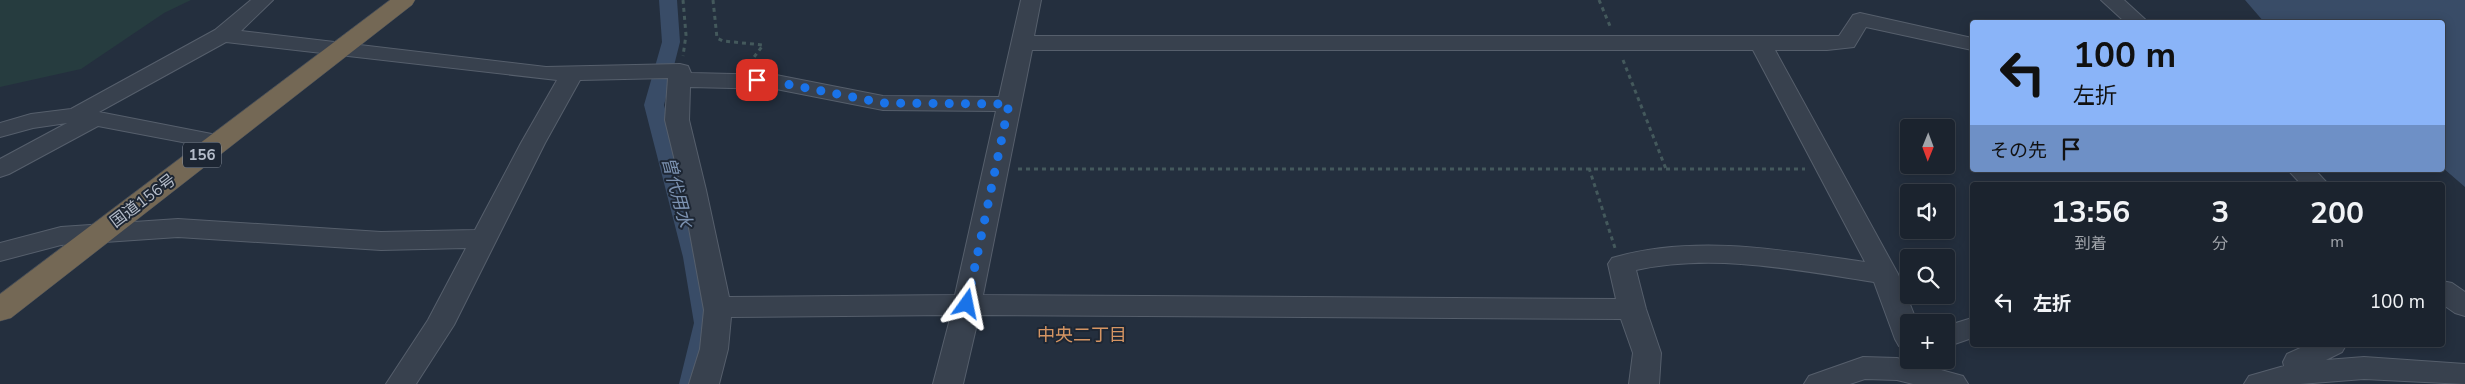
<!DOCTYPE html>
<html lang="ja">
<meta charset="utf-8">
<style>
body{margin:0;font-family:"Nunito Sans","Noto Sans JP",sans-serif;background:#242b36;color:#f1f3f6;height:100vh;display:flex;flex-direction:column;font-size:19px;white-space:nowrap}
*{box-sizing:border-box;margin:0}
p{font-size:16px;color:#a0a4aa}
.icon{flex:none;width:28px;height:28px;fill:none;stroke:currentColor;stroke-width:2;stroke-linecap:round;stroke-linejoin:round}
.map{position:relative;flex:1;overflow:hidden}
.drawer{position:absolute;left:1970px;top:182px;width:475px;height:165px;display:flex;flex-direction:column;background:#1b232e;border-radius:5px;box-shadow:0 2px 12px #0003,0 0 0 1px #39404a}
.drawer>*{flex:none}
.banner{position:absolute;left:1970px;top:20px;width:475px;height:152px;border-radius:5px;box-shadow:0 2px 12px #0003,0 0 0 1px #39404a;background:#8ab4f8;color:#111;overflow:hidden}
.needle{width:32px;rotate:181deg}
.controls{position:absolute;left:1900px;top:119px;display:grid;gap:10px}
.controls a{display:grid;place-items:center;width:55px;height:55px;border-radius:5px;background:#1b232e;box-shadow:0 2px 12px #0003,0 0 0 1px #39404a;font-size:25px}
.pin{position:absolute;display:grid;place-items:center;width:42px;height:42px;color:#fff;margin:-21px;border-radius:10px;box-shadow:0 2px 8px #0006}
.me{position:absolute;width:55px;margin:-28px;rotate:12deg;stroke-linejoin:round;filter:drop-shadow(0 0 4px #0008)}
.turn{display:flex;align-items:center;gap:18px;height:105px;padding:0 20px;font-size:22px}
.turn .icon{width:65px;height:65px;stroke-width:2.5}
.turn b{display:block;font-size:35px;line-height:42px}
.then{display:flex;align-items:center;height:48px;padding:0 20px;background:#0003;gap:10px;font-size:19px}
.eta{display:flex;justify-content:space-evenly;align-items:center;height:85px;text-align:center}
.eta b{font-size:30px;font-weight:700;line-height:35px}
ul{padding:0;list-style:none}
li{display:flex;align-items:center;gap:15px;height:70px;padding:0 20px}
li div{flex:1}
li b{display:block;font-size:19px}
li em{font-style:normal}
.map>svg:first-child{display:block}
.green{fill:#263c3f}
.water{fill:#394c67}
.lines{fill:none;stroke-linecap:round;stroke-linejoin:round}
.canal{fill:#394c67;fill-rule:evenodd}
.minor-casing{stroke:#565f6c;stroke-width:2}
.highway-casing{stroke:#434c59;stroke-width:1}
.path{stroke:#44595c;stroke-width:3;stroke-dasharray:4 4;stroke-linecap:butt}
.minor{fill:#38414e;fill-rule:evenodd}
.highway{fill:#746855;fill-rule:evenodd}
.route{stroke:#1a73e8;stroke-width:9;stroke-dasharray:0 16.2}
.labels{text-anchor:middle;dominant-baseline:central;stroke-width:4;stroke-linejoin:round;paint-order:stroke}
.shield{fill:#1d2633;stroke:#878f9c;stroke-width:1}
.shield-label{font-size:15px;font-weight:bold;fill:#b4bcc9}
.street-label{font-size:16px;fill:#b4bcc9;stroke:#1d2633}
.water-label{font-size:18px;font-style:italic;fill:#7c92b1;stroke:#1d2633}
.neighbourhood-label{font-size:18px;fill:#d59563;stroke:#1d2633}
</style>
<div class="map">
<svg width="2465" height="384" viewBox="0 0 2465 384">
<rect width="100%" height="100%" fill="#242f3e"/>
<path class="green" d="M0,0H191L164,13L81,69L0,87Z"/>
<path class="water" d="M2245,0H2465V187L2443,168L2442,22H2264Z"/>
<g class="lines">
<path class="canal" d="M659,0H677L680,42L664,105L705,257L718,323L703,384H679L694,323L683,257L644,105L662,42Z"/>
<g class="minor-casing">
<path id="minor" d="M251,0H273L241,31L546,67L680,64L688,66L691,73L776,75L883,96L999,97L1021,0H1041L1034,36H1839L1853,15L1860,13L1972,38V50L1866,27L1854,47L1827,50H1775L1898,274L1917,322H1909V349L1899,346L1895,339L1874,282C1796,270 1714,253 1636,270L1646,309L1661,353L1659,384H1629L1633,353L1621,319L979,315L963,384H933L951,315L731,317L728,349L719,384H689L700,349L704,310L682,190L665,120L668,78L580,80L545,143L454,325L416,384H386L428,320L466,248L381,250L178,237L61,245L0,261V243L61,227L178,219L381,232L475,230L521,143L557,80L226,42L99,112L227,137L231,142L227,147L219,149L98,126L9,174L0,177V159L67,123L33,128L0,137V123L31,114L71,109L215,30ZM1032,50H1753L1865,262C1782,250 1695,234 1612,258L1608,264L1616,299L983,295ZM690,87L776,89L883,110L996,111L955,295L729,297L706,190L689,120Z
M2101,0H2124L2148,22H2125Z
M2288,170H2315L2329,185H2302Z
M2442,281L2452,283L2465,292V316L2455,313L2442,304Z
M1972,318V338L1946,347V326Z
M2307,345H2346L2342,352L2326,360L2364,357L2465,364V384L2364,379L2300,384H2244L2249,376L2284,366L2283,362L2287,354Z
M1863,357L1897,358L1963,376L1968,384H1913L1897,380L1865,379L1850,384H1804L1809,376Z"/>
</g>
<g class="highway-casing">
<path id="highway" d="M390,0H415L412,5L11,318L0,321V294Z"/>
</g>
<path class="path" d="M683,0L686,35L683,56
M713,0L717,38L723,41L763,45L749,64
M1599,0L1610,26
M1623,60L1666,169
M1589,168L1615,248
M1018,169H1805"/>
<use href="#minor" class="minor"/>
<use href="#highway" class="highway"/>
</g>
<g class="lines">
<path class="route" d="M757,80L776,82L883,103L1009,104L967,304"/>
</g>
<g class="labels">
<rect class="shield" x="183" y="142.5" width="38" height="25" rx="4"/>
<g class="shield-label">
<text x="202" y="155">156</text>
</g>
<g class="street-label">
<text transform="translate(143 201) rotate(-37)">国道156号</text>
</g>
<g class="water-label">
<text transform="translate(677 192) rotate(75)">曽代用水</text>
</g>
<g class="neighbourhood-label">
<text x="1082" y="335">中央二丁目</text>
</g>
</g>
</svg>
<div class="controls">
<a><svg class="needle" viewBox="-14 -14 28 28"><path d="M0-13l5 13h-10z" fill="#e53935"/><path d="M0 13l5-13h-10z" fill="#a0a4aa"/></svg></a>
<a><svg class="icon" aria-label="sound" viewBox="0 0 24 24"><path d="M4 9h4l5-4v14l-5-4H4zM17 9q2 3 0 6"/></svg></a>
<a><svg class="icon" aria-label="search" viewBox="0 0 24 24"><circle cx="10" cy="10" r="6"/><path d="M15 15l6 6"/></svg></a>
<a>+</a>
</div>
<div class="pin" style="left:757px;top:80px;background:#d93025"><svg class="icon" aria-label="arrive" viewBox="0 0 24 24"><path d="M6 21V4h12l-3 4 3 4H6"/></svg></div>
<svg class="me" style="left:967px;top:304px" viewBox="-20 -20 40 40"><path d="M0-17L14 15 0 8-14 15z" fill="#1a73e8" stroke="#fff" stroke-width="4"/></svg>
<div class="banner">
<div class="turn"><svg class="icon" aria-label="left" viewBox="0 0 24 24"><path d="M17 20v-9H6M10 6l-5 5 5 5"/></svg><div><b>100 m</b>左折</div></div>
<div class="then">その先<svg class="icon" aria-label="arrive" viewBox="0 0 24 24"><path d="M6 21V4h12l-3 4 3 4H6"/></svg></div>
</div>
<section class="drawer">
<div class="eta">
<div><b>13:56</b><p>到着</p></div>
<div><b>3</b><p>分</p></div>
<div><b>200</b><p>m</p></div>
</div>
<ul>
<li><svg class="icon" aria-label="left" viewBox="0 0 24 24"><path d="M17 20v-9H6M10 6l-5 5 5 5"/></svg><div><b>左折</b></div><em>100 m</em></li>
</ul>
</section>
</div>
